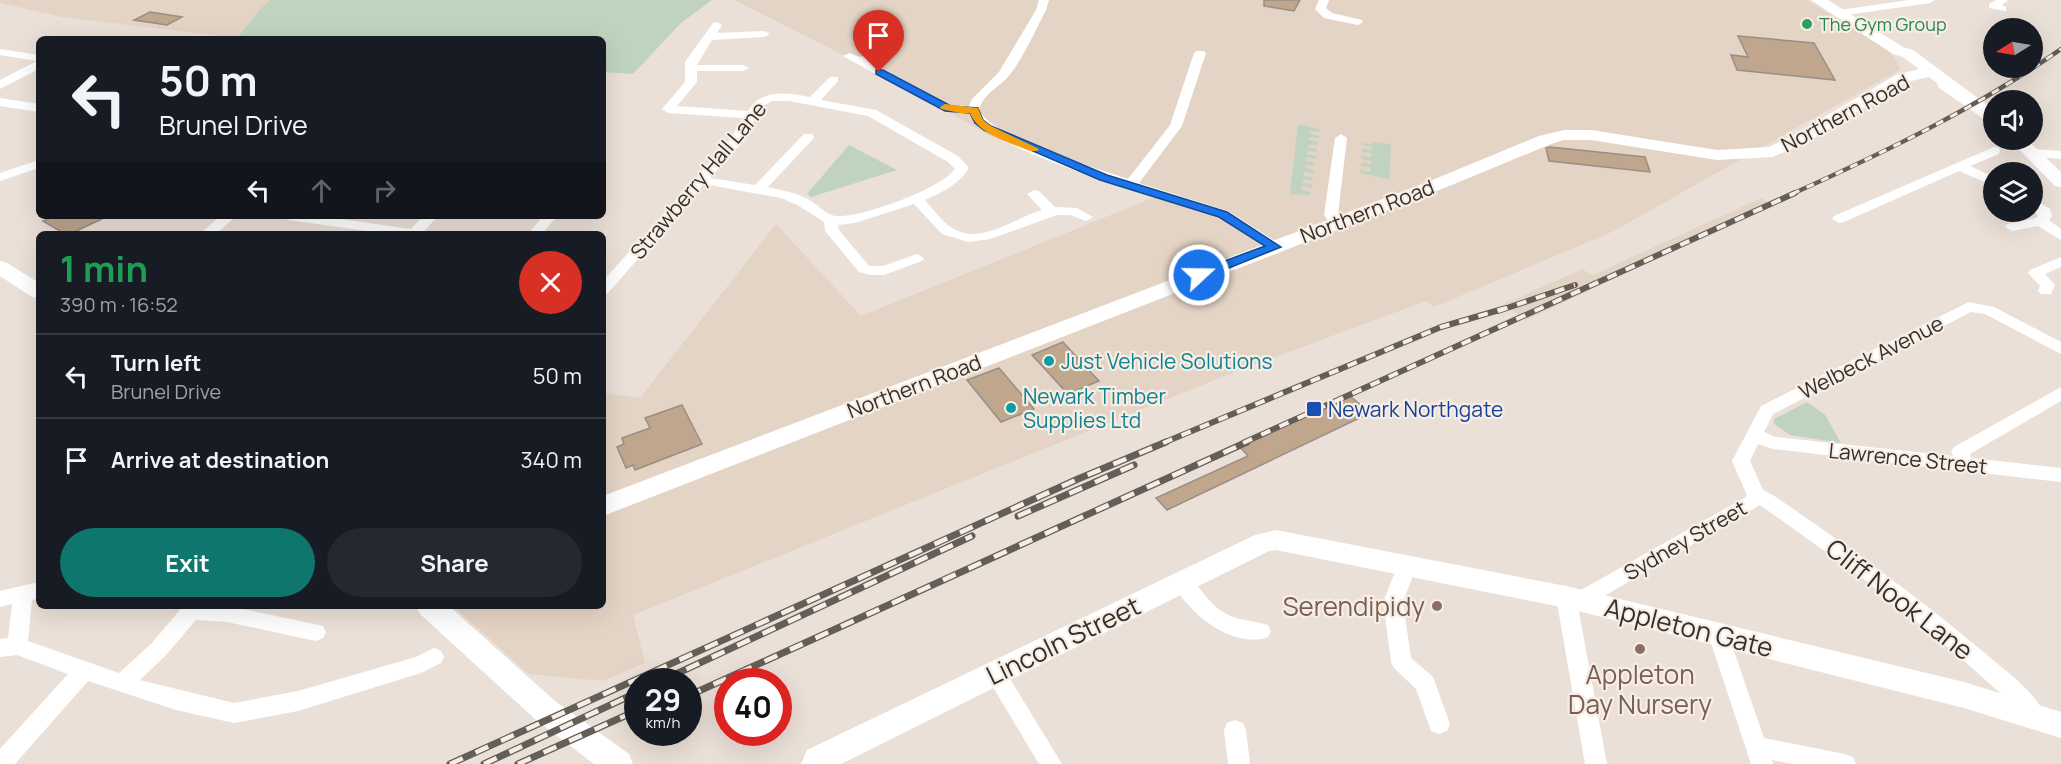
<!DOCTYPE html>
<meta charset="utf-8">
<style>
body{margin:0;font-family:Manrope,sans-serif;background:#242831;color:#f1f3f6;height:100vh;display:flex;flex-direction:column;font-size:22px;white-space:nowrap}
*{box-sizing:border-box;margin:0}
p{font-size:20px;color:#9ea1a6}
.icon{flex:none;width:33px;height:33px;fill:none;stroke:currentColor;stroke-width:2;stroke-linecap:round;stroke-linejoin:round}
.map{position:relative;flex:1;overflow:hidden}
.details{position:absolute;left:36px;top:231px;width:570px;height:378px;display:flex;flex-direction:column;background:#171b24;border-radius:9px;box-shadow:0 6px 24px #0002}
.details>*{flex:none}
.guide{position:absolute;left:36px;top:36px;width:570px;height:183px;border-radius:9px;box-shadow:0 6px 24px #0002;background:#171b24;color:#f1f3f6;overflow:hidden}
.needle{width:39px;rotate:259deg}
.tools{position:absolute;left:1983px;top:18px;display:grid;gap:12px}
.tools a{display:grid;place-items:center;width:60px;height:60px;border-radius:50%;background:#171b24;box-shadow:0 6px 24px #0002;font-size:30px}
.speed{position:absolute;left:624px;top:668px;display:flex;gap:12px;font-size:30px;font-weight:700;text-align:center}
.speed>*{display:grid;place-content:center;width:78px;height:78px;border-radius:50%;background:#171b24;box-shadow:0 6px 24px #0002;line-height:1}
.speed small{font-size:15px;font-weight:400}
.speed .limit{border:9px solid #d22;background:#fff;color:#111}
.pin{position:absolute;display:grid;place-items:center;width:51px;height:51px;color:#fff;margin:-62px -26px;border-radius:50% 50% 50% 0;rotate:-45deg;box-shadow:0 0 6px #0007}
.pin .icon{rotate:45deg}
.me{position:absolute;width:66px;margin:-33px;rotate:69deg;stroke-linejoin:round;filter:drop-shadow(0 0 4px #0008)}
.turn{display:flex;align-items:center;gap:21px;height:126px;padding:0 24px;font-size:27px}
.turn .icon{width:78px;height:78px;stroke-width:2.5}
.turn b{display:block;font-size:42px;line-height:51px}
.lanes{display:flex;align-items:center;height:57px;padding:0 24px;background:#0003;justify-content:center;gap:30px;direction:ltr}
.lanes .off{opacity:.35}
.round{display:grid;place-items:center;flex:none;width:63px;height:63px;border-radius:32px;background:#242831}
.headline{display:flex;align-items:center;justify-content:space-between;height:102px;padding:0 24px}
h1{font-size:36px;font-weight:700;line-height:45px;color:#1e9e55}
.action{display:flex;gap:12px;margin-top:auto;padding:12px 24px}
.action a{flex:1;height:69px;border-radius:36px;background:#0f766e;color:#fff;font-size:24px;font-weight:700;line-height:69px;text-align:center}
.action a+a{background:#242831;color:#f1f3f6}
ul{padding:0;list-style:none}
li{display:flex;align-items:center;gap:18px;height:84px;padding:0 24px;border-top:2px solid #363941}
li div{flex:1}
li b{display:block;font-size:22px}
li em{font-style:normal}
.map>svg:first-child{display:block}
.built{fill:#e4d4c5}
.green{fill:#c0d3c0}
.building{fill:#c0a68d;stroke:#988f86;stroke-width:1.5}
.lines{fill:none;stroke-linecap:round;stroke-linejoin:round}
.street{fill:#fff;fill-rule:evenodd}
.secondary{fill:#fff;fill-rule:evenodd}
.rail-far2-casing{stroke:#645e59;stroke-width:4.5}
.rail-far1-casing{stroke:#645e59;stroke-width:6}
.rail-casing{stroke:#645e59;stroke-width:7}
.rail-far2{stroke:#f8ede4;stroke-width:3;stroke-dasharray:8;stroke-linecap:butt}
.rail-far1{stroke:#f8ede4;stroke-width:4;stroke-dasharray:10;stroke-linecap:butt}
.rail{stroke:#f8ede4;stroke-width:4.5;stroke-dasharray:14;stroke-linecap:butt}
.route{fill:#1a73e8;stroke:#114b97;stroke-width:1.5}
.slow{fill:#f59e0b}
.leisure-dot{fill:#2e9e5b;stroke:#f8ede4;stroke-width:2}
.culture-dot{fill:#0f9aa8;stroke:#f8ede4;stroke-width:2}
.transit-dot{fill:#1a4fb4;stroke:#f8ede4;stroke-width:2}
.education-dot{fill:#8d6e63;stroke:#f8ede4;stroke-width:2}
.labels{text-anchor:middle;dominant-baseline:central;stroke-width:4.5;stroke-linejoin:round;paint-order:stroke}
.far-leisure-label{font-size:18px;fill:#27864d;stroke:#f8ede4;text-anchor:start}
.street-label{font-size:21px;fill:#332f2b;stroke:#f8ede4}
.culture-label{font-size:21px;fill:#0d838f;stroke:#f8ede4;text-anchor:start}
.transit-label{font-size:21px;fill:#164399;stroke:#f8ede4;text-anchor:start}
.near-street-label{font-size:26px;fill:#332f2b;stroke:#f8ede4}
.near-education-label{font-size:26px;fill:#785e54;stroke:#f8ede4;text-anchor:end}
</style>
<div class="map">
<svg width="2061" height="764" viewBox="0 0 2061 764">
<rect width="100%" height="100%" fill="#ebe0d7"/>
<path class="built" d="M0,0H270L260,9L236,38L62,17L0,3Z
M734,0H1807L1890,52L1901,69L1612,232L1434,307L1426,301L1227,375L633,615L645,663L603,681L529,674L453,606H603V393L640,398L776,224L861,316L1155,197L990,136L897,82Z
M1761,198L1772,205L1526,320L1504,304L1582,269L1593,275Z"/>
<path class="green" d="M270,0H712L681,23L633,74L603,72V39H236L260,9Z
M1298,124L1320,129V132L1310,131V134L1319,136V138L1310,137L1309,140L1318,142V145H1308V148L1317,149V152L1307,151L1306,154L1316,156V159L1306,157L1305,161L1315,163V166L1305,165V168L1314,170V173L1304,172L1303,176L1313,177L1312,180L1303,179L1302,183L1312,184L1311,188L1302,186L1301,190L1311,192L1310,195L1290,194Z
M1373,142L1391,144L1389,179L1360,173L1361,170L1370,172V167L1361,166V163L1371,164V161L1362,159V156L1371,157V153L1362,152V149L1372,150V147L1363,145V143L1372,144Z
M849,145L897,170L811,197L807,194Z
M1807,402L1825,415L1841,443L1790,435L1774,424V419Z"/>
<path class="building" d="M1264,0H1300L1294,11L1264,6Z
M150,12L182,17L167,25L134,20Z
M1738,36L1814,43L1835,80L1737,70L1731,55L1748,57Z
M1550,147L1645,157L1650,172L1549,161L1546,148Z
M54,216H108L70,234H65L43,221Z
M1063,342L1084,365L1099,381L1068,394L1032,355Z
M999,368L1034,409L1001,422L967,380Z
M1349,395L1370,413L1167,510L1156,498L1248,456L1239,446Z
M682,405L702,444L635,470L633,465L626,468L617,447L624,444L622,438L650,428L645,418Z"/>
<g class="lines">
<path class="street" d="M1039,0H1049L1046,10C1035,31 1022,61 1007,78C1000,85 980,98 980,109C981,133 1104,171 1128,179L1170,125L1194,53L1196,51H1204L1206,53L1182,126L1139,183L1228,211L1280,244L1282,247L1280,250H1270C1253,239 1234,223 1215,216C1170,199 987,152 969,113L945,112L843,56L849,53L860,57L874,51H882V55L869,62L951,105L969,106L972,99L999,72L1036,10Z
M1319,0H1329L1326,8L1332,13L1362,20L1363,22L1358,25L1324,18L1315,9Z
M1908,0H1935L1930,3L1840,16L1835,13L1840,10Z
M1996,0H2008L2002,5L2006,7V11L1989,8V4Z
M717,22L722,25L717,33L764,31L770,34L764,37L712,40L697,65H743L749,68L743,71H697V82L677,106L748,111C762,88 787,93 810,97L830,77H838V81L821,100L876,110L958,156L969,168C958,185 943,192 925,200C934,210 943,224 956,230C982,244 1017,217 1042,210L1027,194L1034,190L1039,191L1055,207L1077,208L1093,217L1086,221L1070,215H1057L990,239L968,242L942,234L914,204L855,223L838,225L839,230L869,266H883L917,254L924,258L922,261L884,275H870L859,272L825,231L824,222L799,206L781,198L704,184L608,293L603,295V281L729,141L743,118L668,113L662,109L685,82V62L713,23ZM772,101H789L868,116L948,162L955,169C943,188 858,219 836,216C825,215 818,204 808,199C796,193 781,190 768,187L812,140L814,137L812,134H804L755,185L710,178L739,146L763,106Z
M0,49L39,55V69L0,89V80L37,61L0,55Z
M0,98L39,104V112L0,106Z
M1341,134L1347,138L1338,215L1344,223L1337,227L1332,226L1324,215L1335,138Z
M1994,147L1999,148L2000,151L1999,154L1970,166L1994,177V186L1959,171L1844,222L1839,223L1832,219L1834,216Z
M2033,149L2061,151V159L2028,156L2027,153Z
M39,160V168L0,181V173Z
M2032,198L2050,209L2052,216L2049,220L2061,229V240L2038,226L2012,231L2005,227L2007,224L2036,218L2038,216L2032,208Z
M220,216H236L216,234H200Z
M282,216H319L411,229L423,216H438L424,231L426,234H388L289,220Z
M543,216H557L542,234H528Z
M2061,257V267L2045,274L2055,285L2051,294H2041L2038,291L2040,286L2028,273L2030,270Z
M1969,302L1994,307L2061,342V354L1985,314L1971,312L1773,414L1764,432L1775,437L1953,456L1951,452L1954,447L2061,387V401L1970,454L1971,458L2061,468V482L1773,449L1758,444L1750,461L1763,490L1776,497C1847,546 1916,595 1981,650C2003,669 2033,689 2045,715L2042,722L2034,725L2026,722L1999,692L1953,651L1861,577L1760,505L1587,606L1578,607L1607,764H1585L1556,597L1559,591L1566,589L1574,594L1746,497L1747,495L1732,461L1761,406Z
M1407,557L1414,560L1417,565L1403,602L1411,658L1433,677L1450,724L1447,731L1439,734L1431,731L1416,689L1394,668L1391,662L1383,602L1400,560Z
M1182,574C1198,580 1207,603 1223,612C1237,621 1253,620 1268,625L1271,631L1268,637C1232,650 1187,612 1172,582L1175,576Z
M39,582V598L32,600L28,641L119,673L152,643L183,606H229L323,626L326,632L323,638L316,641L227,622L196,620L166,655L140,680L234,703L298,691L416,657L434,648L441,651L444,657L441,663L421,673L298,711L234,723L176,710L88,681L15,764H0V749L68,674L17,655L0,657V639L8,638L12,604L0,607V591Z
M1718,625L1725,628L1728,634L1764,738L1845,754L1853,757L1856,764H1792L1772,760L1773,764H1751L1708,634L1711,628Z
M995,663L1002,666L1062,764H1039L984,672L988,666Z
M1235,720L1243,723L1246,730L1250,764H1228L1224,730L1227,723Z"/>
<path class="secondary" d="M1811,0H1828L1903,47L1913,50L1994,110V123L1988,122L1938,87L1937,83L1929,77L1907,82L1802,145L1772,157L1717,160L1591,140H1564L1551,144L1442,189L603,516V496L1430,181L1539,136L1564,130H1591L1717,150L1769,147L1790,137L1896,75L1919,69L1903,57L1893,54Z
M2010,140H2027L2061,172V187L2055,186Z
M0,261L7,263L39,283V298L32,297L0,276Z
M1276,530L1566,586L1964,682L2061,712V738L1964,708L1566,608L1276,550L1269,551L841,764H801L807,750L1255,535Z
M416,606H449L555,701L629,754L633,764H594L535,719L420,614Z"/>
<g class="rail-far2-casing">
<path id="rail-far2" d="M1792,194C1885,152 1977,108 2061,49"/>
</g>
<g class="rail-far1-casing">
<path id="rail-far1" d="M1498,311L1575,285
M1163,443L1441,327L1506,308
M1243,443L1795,193"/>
</g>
<g class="rail-casing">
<path id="rail" d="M1018,516L1134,465
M661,681L972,536
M688,696L1247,442
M450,764L1078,479L1166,442
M484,764L638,692
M518,764L638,710"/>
</g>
<use href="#rail-far2" class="rail-far2"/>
<use href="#rail-far1" class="rail-far1"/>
<use href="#rail" class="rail"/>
</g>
<path class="route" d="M876,70H883L951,106L978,108L983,120L991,126L1107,175L1227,212L1281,247L1204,278H1195V272L1265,246L1219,217L1100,180L984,130L975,123L970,113L945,111L876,74Z"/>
<path class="slow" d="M945,104L978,108L983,120L991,126L1039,149L1037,151H1030C1009,142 979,135 970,113H960L941,109L940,107Z"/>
<circle class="leisure-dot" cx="1807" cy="24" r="6"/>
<g class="culture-dot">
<circle cx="1049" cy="361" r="6"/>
<circle cx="1011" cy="408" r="6"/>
</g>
<rect class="transit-dot" x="1306" y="401" width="16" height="16" rx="3"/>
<g class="education-dot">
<circle cx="1437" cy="606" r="6"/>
<circle cx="1640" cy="649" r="6"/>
</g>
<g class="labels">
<g class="far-leisure-label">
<text x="1819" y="24">The Gym Group</text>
</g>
<g class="street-label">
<text transform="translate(1845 113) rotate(-28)">Northern Road</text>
<text transform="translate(698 180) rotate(-50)">Strawberry Hall Lane</text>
<text transform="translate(1367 211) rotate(-21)">Northern Road</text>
<text transform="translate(1871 357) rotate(-27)">Welbeck Avenue</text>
<text transform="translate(914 386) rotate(-21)">Northern Road</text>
<text transform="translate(1908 458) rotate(6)">Lawrence Street</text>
<text transform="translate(1685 540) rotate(-30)">Sydney Street</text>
</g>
<g class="culture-label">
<text x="1061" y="361">Just Vehicle Solutions</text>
<text x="1023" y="396">Newark Timber<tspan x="1023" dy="24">Supplies Ltd</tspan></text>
</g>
<g class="transit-label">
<text x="1328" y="409">Newark Northgate</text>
</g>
<g class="near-street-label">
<text transform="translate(1900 599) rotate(38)">Cliff Nook Lane</text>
<text transform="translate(1689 627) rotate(14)">Appleton Gate</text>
<text transform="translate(1063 640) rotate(-26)">Lincoln Street</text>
</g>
<g class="near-education-label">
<text x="1425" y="606">Serendipidy</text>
<text x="1640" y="674" text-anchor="middle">Appleton<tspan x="1640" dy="30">Day Nursery</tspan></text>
</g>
</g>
</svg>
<div class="tools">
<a><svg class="needle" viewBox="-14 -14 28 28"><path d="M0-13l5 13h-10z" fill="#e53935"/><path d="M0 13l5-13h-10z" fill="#9ea1a6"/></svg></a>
<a><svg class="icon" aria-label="sound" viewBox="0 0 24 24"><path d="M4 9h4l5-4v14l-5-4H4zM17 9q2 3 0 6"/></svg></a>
<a><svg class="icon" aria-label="layers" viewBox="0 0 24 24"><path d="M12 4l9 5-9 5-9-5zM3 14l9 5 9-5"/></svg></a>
</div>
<div class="speed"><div>29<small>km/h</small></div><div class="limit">40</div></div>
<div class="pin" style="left:879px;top:72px;background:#d93025"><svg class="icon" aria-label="arrive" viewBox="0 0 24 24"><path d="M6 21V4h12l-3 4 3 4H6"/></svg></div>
<svg class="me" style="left:1199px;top:275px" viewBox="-20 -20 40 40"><circle r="17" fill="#1a73e8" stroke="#fff" stroke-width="3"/><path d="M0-11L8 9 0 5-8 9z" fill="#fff"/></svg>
<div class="guide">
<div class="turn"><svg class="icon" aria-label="left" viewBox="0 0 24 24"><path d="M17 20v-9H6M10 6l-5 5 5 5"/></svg><div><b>50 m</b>Brunel Drive</div></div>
<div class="lanes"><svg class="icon" aria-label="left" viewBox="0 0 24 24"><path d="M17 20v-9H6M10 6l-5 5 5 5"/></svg><svg class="icon off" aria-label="ahead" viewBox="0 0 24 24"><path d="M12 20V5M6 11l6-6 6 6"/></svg><svg class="icon off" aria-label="right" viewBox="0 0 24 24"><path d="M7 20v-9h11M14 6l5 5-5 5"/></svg></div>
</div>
<section class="details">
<div class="headline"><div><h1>1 min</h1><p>390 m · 16:52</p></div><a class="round" style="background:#d93025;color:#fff"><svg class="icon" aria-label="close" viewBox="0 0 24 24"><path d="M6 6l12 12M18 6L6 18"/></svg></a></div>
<ul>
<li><svg class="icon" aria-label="left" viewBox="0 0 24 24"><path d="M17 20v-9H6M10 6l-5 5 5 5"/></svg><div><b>Turn left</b><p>Brunel Drive</p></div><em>50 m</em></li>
<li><svg class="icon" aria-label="arrive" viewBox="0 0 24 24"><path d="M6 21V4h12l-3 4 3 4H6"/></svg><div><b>Arrive at destination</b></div><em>340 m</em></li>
</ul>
<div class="action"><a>Exit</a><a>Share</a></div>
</section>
</div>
